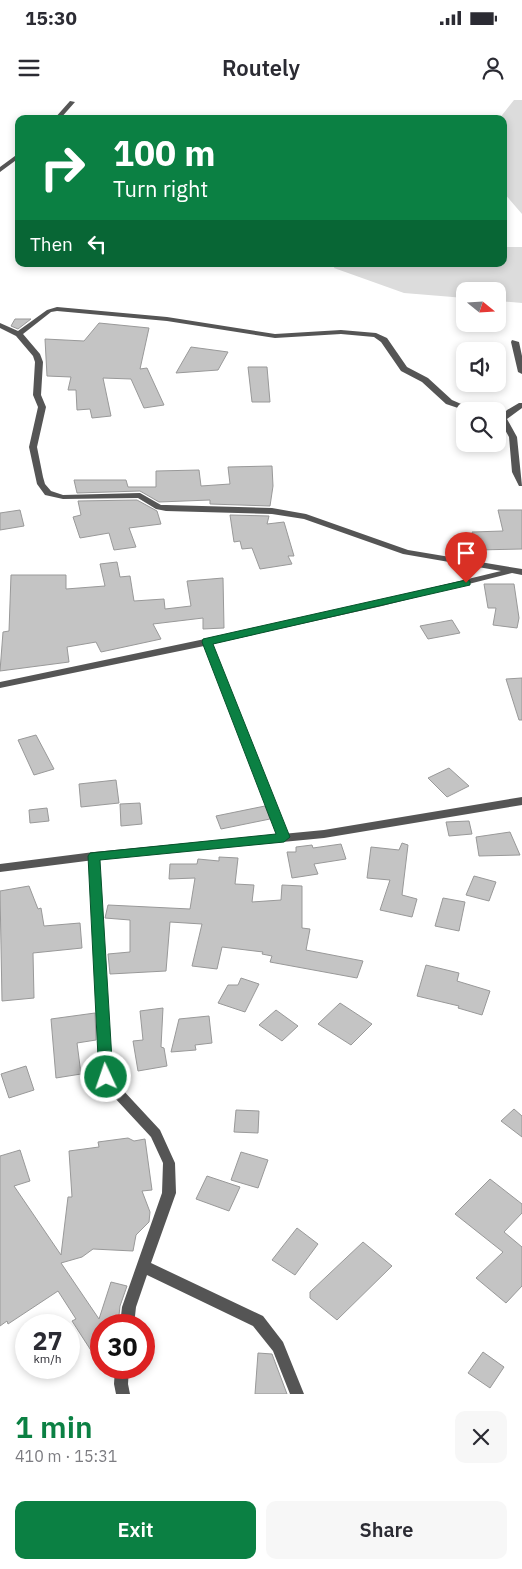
<!DOCTYPE html>
<meta charset="utf-8">
<style>
body{margin:0;font-family:"IBM Plex Sans",sans-serif;background:#f7f7f7;color:#2b2b33;height:100vh;display:flex;flex-direction:column;font-size:19px;white-space:nowrap}
*{box-sizing:border-box;margin:0}
p{font-size:16px;color:#7c7c81}
.icon{flex:none;width:28px;height:28px;fill:none;stroke:currentColor;stroke-width:2;stroke-linecap:round;stroke-linejoin:round}
.map{position:relative;height:1294px;overflow:hidden}
.panel{display:flex;flex-direction:column;background:#fff;flex:1}
.panel>*{flex:none}
.guide{position:absolute;left:15px;top:15px;width:492px;height:152px;border-radius:10px;box-shadow:0 2px 8px #0003;background:#0b8043;color:#fff;overflow:hidden}
.needle{width:32px;rotate:108deg}
.fabs{position:absolute;left:456px;top:182px;display:grid;gap:10px}
.fabs a{display:grid;place-items:center;width:50px;height:50px;border-radius:10px;background:#fff;box-shadow:0 2px 8px #0003;font-size:25px}
.speed{position:absolute;left:15px;top:1214px;display:flex;gap:10px;font-size:25px;font-weight:700;text-align:center}
.speed>*{display:grid;place-content:center;width:65px;height:65px;border-radius:50%;background:#fff;box-shadow:0 2px 8px #0003;line-height:1}
.speed small{font-size:12px;font-weight:400}
.speed .limit{border:8px solid #d22;background:#fff;color:#111}
.pin{position:absolute;display:grid;place-items:center;width:42px;height:42px;color:#fff;margin:-51px -21px;border-radius:50% 50% 50% 0;rotate:-45deg;box-shadow:0 0 5px #0007}
.pin .icon{rotate:45deg}
.me{position:absolute;width:55px;margin:-28px;rotate:357deg;stroke-linejoin:round;filter:drop-shadow(0 0 4px #0008)}
.turn{display:flex;align-items:center;gap:18px;height:105px;padding:0 15px;font-size:22px}
.turn .icon{width:65px;height:65px;stroke-width:2.5}
.turn b{display:block;font-size:35px;line-height:42px}
.then{display:flex;align-items:center;height:48px;padding:0 15px;background:#0003;gap:10px;font-size:19px}
.round{display:grid;place-items:center;flex:none;width:52px;height:52px;border-radius:10px;background:#f7f7f7}
.head{display:flex;align-items:center;justify-content:space-between;height:85px;padding:0 15px}
h1{font-size:30px;font-weight:600;line-height:38px;color:#0b8043}
.action{display:flex;gap:10px;margin-top:auto;padding:10px 15px}
.action a{flex:1;height:58px;border-radius:10px;background:#0b8043;color:#fff;font-size:20px;font-weight:600;line-height:58px;text-align:center}
.action a+a{background:#f7f7f7;color:#2b2b33}
.status{display:flex;justify-content:space-between;align-items:center;height:35px;padding:0 25px;background:#fff;direction:ltr}
.status svg{height:14px;fill:currentColor}
header{display:flex;justify-content:space-between;align-items:center;height:65px;padding:0 15px;background:#fff;font-size:22px;font-weight:600}
.map>svg:first-child{display:block}
.green{fill:#dcdcdc}
.building{fill:#c4c4c4;stroke:#999}
.lines{fill:none;stroke-linecap:round;stroke-linejoin:round}
.minor{fill:#555;fill-rule:evenodd}
.tertiary{fill:#555;fill-rule:evenodd}
.route{fill:#0b8043;stroke:#07532c}
</style>
<div class="status"><b>15:30</b><svg viewBox="0 0 49 12"><path d="M0 12V9h3v3zM5 12V6h3v6zM10 12V3h3v9zM15 12V0h3v12zM26 1h20v11H26zM47 4h2v5h-2z"/></svg></div>
<header><svg class="icon" aria-label="menu" viewBox="0 0 24 24"><path d="M4 6h16M4 12h16M4 18h16"/></svg>Routely<svg class="icon" aria-label="person" viewBox="0 0 24 24"><circle cx="12" cy="8" r="4"/><path d="M4 21q1-7 8-7t8 7"/></svg></header>
<div class="map">
<svg width="522" height="1294" viewBox="0 0 522 1294">
<rect width="100%" height="100%" fill="#fff"/>
<path class="green" d="M514,0H522V114L504,93V19H499Z
M504,147H522V203L498,201V191H465V198L404,193L334,168L335,164H504Z"/>
<path class="building" d="M15,219H31L18,229L11,226Z
M99,223L149,228L140,269L147,268L164,305L144,308L131,279L103,278L111,316L92,318L90,309L77,310L76,290H68L71,277L47,276L45,239L84,241Z
M191,247L228,252L218,270L176,273Z
M248,267H267L270,302H252Z
M272,366L273,386L270,406L210,404V400L159,402L140,391L77,393L74,380H126L128,387H156V371L199,370L201,386L230,384L228,367Z
M137,400L157,411L161,424L129,428L136,447L114,450L109,433L80,438L73,417L81,415L78,401Z
M20,410L24,426L0,430V413Z
M498,410H522V449L477,450L472,432L503,431Z
M230,415L269,416L267,424L284,422L294,456H288L292,464L260,469L252,448L242,449L240,441L234,442Z
M117,462L120,477L130,476L134,501L164,499L165,509L191,506L187,481L223,478L224,528L203,529V518L153,524L161,539L101,552L96,542L67,547L69,562L0,571L3,532L9,531L11,475H66V489L105,486L100,464Z
M484,484H514L519,518L517,528L493,525L496,508H488Z
M452,520L460,533L428,539L420,526Z
M522,578V620H519L506,579Z
M36,635L54,669L34,675L18,640Z
M449,668L469,686L447,697L428,678Z
M116,680L119,703L81,707L79,684Z
M140,703L142,724L121,726L120,704Z
M265,706L270,719L221,729L216,716Z
M47,708L49,721L30,723L29,710Z
M469,721L472,734L449,736L446,722Z
M510,732L520,755L479,756L476,737Z
M402,743L408,745L402,795L417,799L412,817L380,810L390,780L367,778L371,747L399,750Z
M341,744L346,759L314,764L318,774L292,778L287,752H296V747L312,745L313,748Z
M219,757L238,758L235,784L254,785L252,802L281,800L282,785L302,786V828L310,829L306,850L363,861L357,878L270,862L272,856L262,854L263,852L222,847L217,869L192,866L202,824L170,822L166,871L110,874L108,854L130,852V820L105,818L108,805L190,809L195,778L169,779L170,764H197L198,759L219,761Z
M474,776L496,782L489,801L466,795Z
M29,786L38,809L41,808L44,826L80,823L82,848L33,853L34,898L2,901L0,791Z
M443,798L465,802L459,831L435,826Z
M426,865L459,873L457,881L490,891L482,915L458,908L459,906L417,896Z
M241,878L259,884L245,912L218,903L228,885H238Z
M340,903L372,924L351,945L318,924Z
M163,908L161,947L164,948L167,966L138,971L133,941L143,940L140,911Z
M276,910L298,926L282,941L259,925Z
M95,913L96,940L77,943L81,974L56,978L51,919Z
M209,916L212,943L195,945L196,950L171,952L179,919Z
M26,966L34,990L9,998L1,974Z
M514,1009L522,1016V1037L501,1021Z
M236,1010L259,1011L258,1033L234,1032Z
M128,1038L134,1041L145,1039L152,1090L142,1091L150,1112L149,1122L136,1135L133,1151L93,1149L82,1157L61,1163L99,1219L111,1182L127,1186L120,1206L118,1225H101V1266L72,1221L76,1219L58,1191L8,1224L7,1221L0,1226V1056L20,1050L30,1081L14,1086L61,1155L68,1097H72L69,1051L99,1047L98,1042Z
M241,1052L268,1060L258,1088L231,1080Z
M207,1076L240,1087L229,1111L196,1099Z
M490,1079L522,1104V1113L504,1132L522,1147V1186L506,1203L476,1178L503,1152L455,1114Z
M297,1128L318,1144L295,1175L272,1160Z
M363,1142L392,1166L337,1220L310,1198V1192Z
M483,1252L504,1267L490,1288L468,1273Z
M258,1253L272,1254L287,1294H255Z"/>
<g class="lines">
<path class="minor" d="M70,1L75,2L60,19H54Z
M19,53V58L0,72V67Z
M57,207L167,217L275,234L341,230L376,233L387,238L407,267L428,278L452,300L468,307L497,309L501,311L498,313V311H467L446,304L422,282L401,271L381,242L374,237L341,234L275,238L167,221L57,211L51,212L23,234L40,254L43,262L41,295L46,307L37,347L43,377L45,384L51,391L63,395L140,393L161,405H166L272,408L306,414L408,450L522,469V475L512,473L382,506L212,544L289,737L288,740H280L279,737L204,546L0,588V582L319,515L501,471L403,454L304,419L272,414L166,411L156,409L138,398L63,399L45,395L37,384L29,347L38,307L33,295L35,262L33,256L16,236L0,228V223L18,231L47,210Z
M512,240L519,242L522,256V274L518,272L511,242Z
M519,303H522V308L507,319L517,337L522,386H519L512,372L509,337L499,319L507,310Z
M94,752L98,753L99,756L112,976L121,988L160,1030L175,1063L176,1093L151,1163L263,1216L283,1242L304,1294H290L273,1251L253,1226L147,1175L136,1207L134,1225H120L122,1207L162,1093L163,1063L151,1037L113,996L100,977L89,756L90,753Z
M115,1268H129L128,1284L130,1294H116L114,1284Z"/>
<path class="tertiary" d="M522,697V705L324,738L94,760L0,772V764L94,752L324,730Z"/>
</g>
<path class="route" d="M466,480L470,481V485L213,544L290,737L284,742L100,760L113,977L111,981L106,982L101,981L99,977L88,756L90,753L276,734L202,542L203,539Z"/>
</svg>
<div class="fabs">
<a><svg class="needle" viewBox="-14 -14 28 28"><path d="M0-13l5 13h-10z" fill="#e53935"/><path d="M0 13l5-13h-10z" fill="#7c7c81"/></svg></a>
<a><svg class="icon" aria-label="sound" viewBox="0 0 24 24"><path d="M4 9h4l5-4v14l-5-4H4zM17 9q2 3 0 6"/></svg></a>
<a><svg class="icon" aria-label="search" viewBox="0 0 24 24"><circle cx="10" cy="10" r="6"/><path d="M15 15l6 6"/></svg></a>
</div>
<div class="speed"><div>27<small>km/h</small></div><div class="limit">30</div></div>
<div class="pin" style="left:466px;top:483px;background:#d93025"><svg class="icon" aria-label="arrive" viewBox="0 0 24 24"><path d="M6 21V4h12l-3 4 3 4H6"/></svg></div>
<svg class="me" style="left:106px;top:977px" viewBox="-20 -20 40 40"><circle r="17" fill="#0b8043" stroke="#fff" stroke-width="3"/><path d="M0-11L8 9 0 5-8 9z" fill="#fff"/></svg>
<div class="guide">
<div class="turn"><svg class="icon" aria-label="right" viewBox="0 0 24 24"><path d="M7 20v-9h11M14 6l5 5-5 5"/></svg><div><b>100 m</b>Turn right</div></div>
<div class="then">Then<svg class="icon" aria-label="left" viewBox="0 0 24 24"><path d="M17 20v-9H6M10 6l-5 5 5 5"/></svg></div>
</div>
</div>
<section class="panel">
<div class="head"><div><h1>1 min</h1><p>410 m · 15:31</p></div><a class="round"><svg class="icon" aria-label="close" viewBox="0 0 24 24"><path d="M6 6l12 12M18 6L6 18"/></svg></a></div>
<div class="action"><a>Exit</a><a>Share</a></div>
</section>
